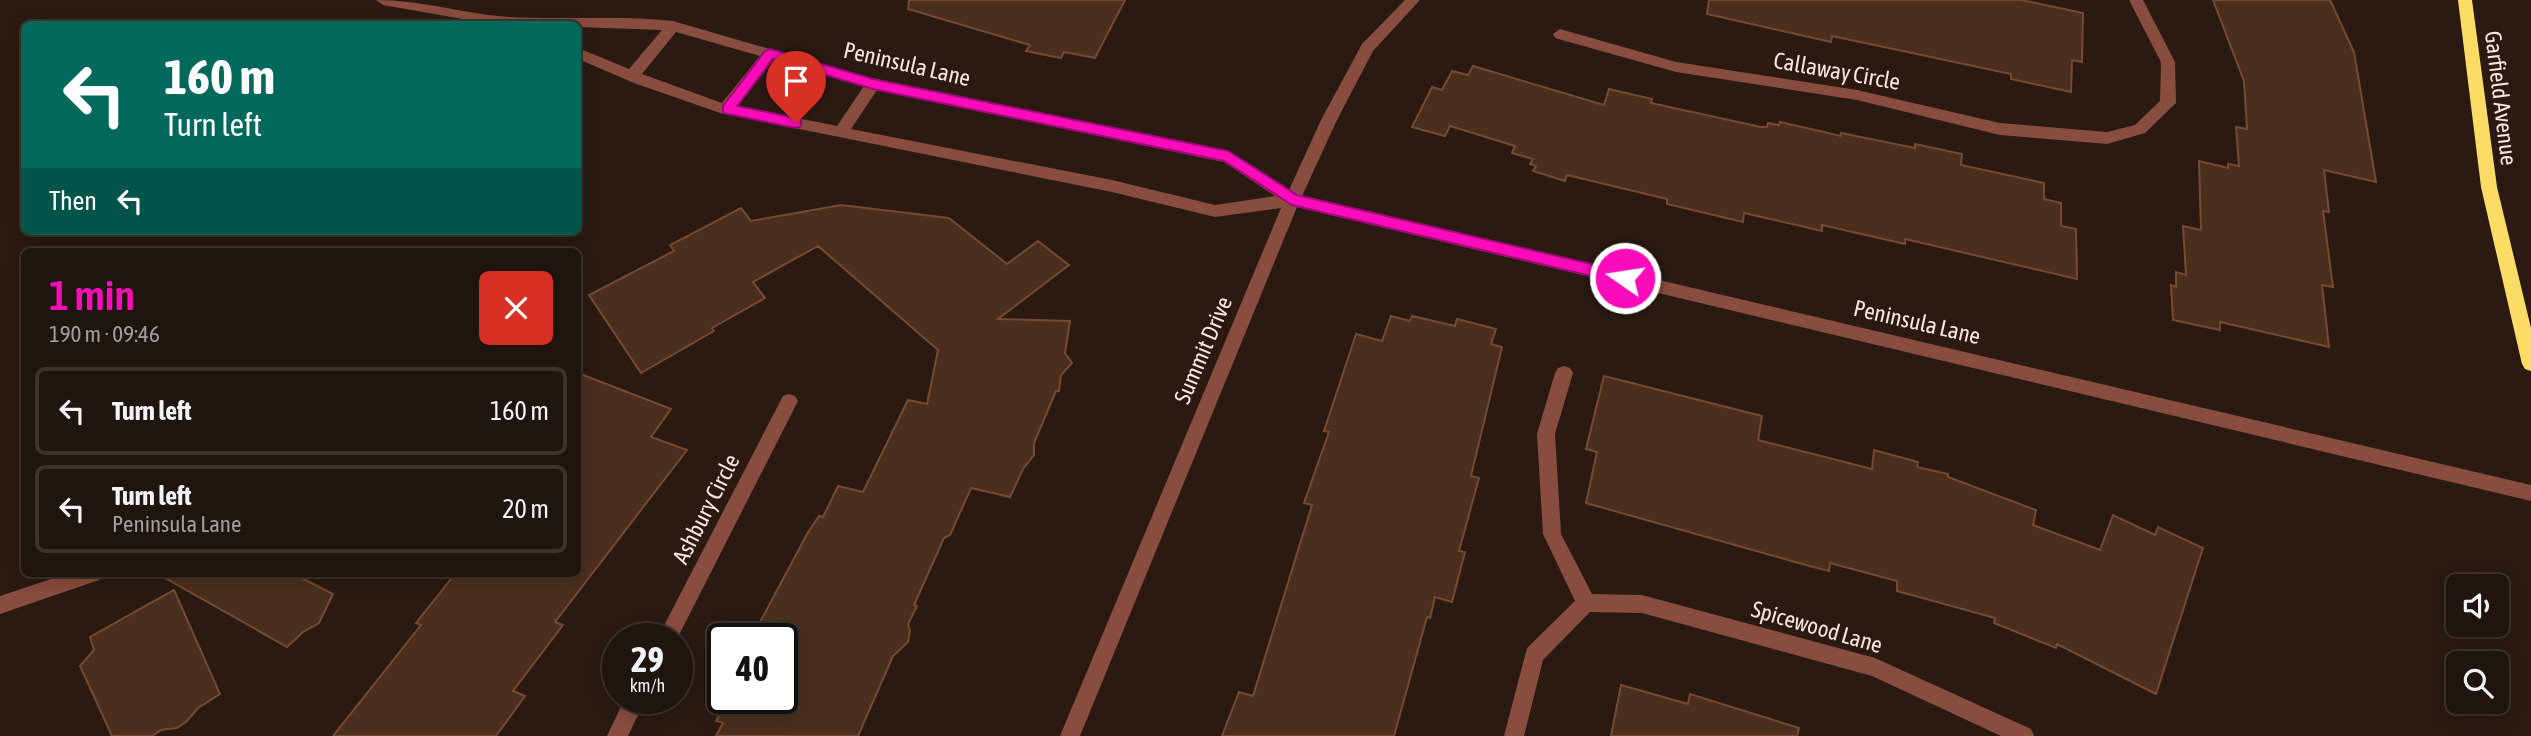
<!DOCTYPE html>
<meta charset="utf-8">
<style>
body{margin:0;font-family:"Asap Condensed",sans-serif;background:#2d211c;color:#f1f3f6;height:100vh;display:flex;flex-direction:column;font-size:26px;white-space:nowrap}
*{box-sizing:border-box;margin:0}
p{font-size:23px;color:#a29e9e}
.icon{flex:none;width:38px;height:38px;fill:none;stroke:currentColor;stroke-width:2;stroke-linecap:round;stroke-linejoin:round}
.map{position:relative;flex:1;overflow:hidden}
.details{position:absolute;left:21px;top:248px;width:560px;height:329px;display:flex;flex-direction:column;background:#20140e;border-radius:10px;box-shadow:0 4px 18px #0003,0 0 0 2px #3d332e}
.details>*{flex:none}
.hud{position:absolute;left:21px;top:21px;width:560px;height:214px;border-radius:10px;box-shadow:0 4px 18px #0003,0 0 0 2px #3d332e;background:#00695c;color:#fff;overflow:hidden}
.controls{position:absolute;left:2446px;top:574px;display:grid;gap:14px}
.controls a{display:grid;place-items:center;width:63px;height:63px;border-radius:10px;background:#20140e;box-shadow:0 4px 18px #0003,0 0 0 2px #3d332e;font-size:35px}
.speed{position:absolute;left:602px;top:623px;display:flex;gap:14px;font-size:35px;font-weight:700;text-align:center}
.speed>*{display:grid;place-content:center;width:91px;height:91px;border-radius:50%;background:#20140e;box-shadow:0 4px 18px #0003,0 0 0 2px #3d332e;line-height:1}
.speed small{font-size:18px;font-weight:400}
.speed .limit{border:4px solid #111;border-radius:10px;background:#fff;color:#111}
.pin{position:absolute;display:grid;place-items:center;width:60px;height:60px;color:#fff;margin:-72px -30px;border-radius:50% 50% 50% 0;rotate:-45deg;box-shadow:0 0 7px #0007}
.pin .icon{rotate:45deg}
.me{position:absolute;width:77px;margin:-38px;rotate:283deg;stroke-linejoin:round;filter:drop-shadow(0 0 5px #0008)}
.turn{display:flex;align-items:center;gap:24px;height:147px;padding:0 28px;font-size:32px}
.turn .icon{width:91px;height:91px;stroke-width:2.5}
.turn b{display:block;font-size:49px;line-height:60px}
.then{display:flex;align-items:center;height:66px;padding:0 28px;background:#0003;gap:14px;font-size:26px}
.round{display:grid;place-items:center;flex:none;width:74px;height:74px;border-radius:10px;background:#2d211c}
.overview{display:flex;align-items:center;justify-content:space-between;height:119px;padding:0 28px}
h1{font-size:42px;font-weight:600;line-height:52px;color:#fa0cbb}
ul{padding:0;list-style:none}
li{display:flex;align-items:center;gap:21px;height:88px;margin:0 14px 10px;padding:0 14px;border:4px solid #3d332e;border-radius:10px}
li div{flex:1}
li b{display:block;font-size:26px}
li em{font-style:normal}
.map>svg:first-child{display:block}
.building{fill:#4b2f1e;stroke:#774a30;stroke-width:2}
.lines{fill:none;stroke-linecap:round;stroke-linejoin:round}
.minor{fill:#884d3e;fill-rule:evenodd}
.major{fill:#fcdc65;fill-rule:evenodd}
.route{fill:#fa0cbb;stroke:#a2087a;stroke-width:2}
.labels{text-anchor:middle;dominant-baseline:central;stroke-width:5;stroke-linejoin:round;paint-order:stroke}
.street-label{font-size:23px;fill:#fee5dc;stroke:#2a1a12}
</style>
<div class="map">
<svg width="2531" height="736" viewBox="0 0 2531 736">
<rect width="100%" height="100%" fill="#2a1a12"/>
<path class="building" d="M909,0H1125L1095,58L1064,52L1061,58L1026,51L1030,45L908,9Z
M1709,0H2021L2083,13L2082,62L2072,60L2071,92L2011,79V74L1832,36L1831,42L1707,14Z
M2213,0H2330L2354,52L2376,182L2324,170L2329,212L2323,211L2333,287L2322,285L2329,347L2220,322V330L2173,320L2171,285L2176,287V272L2186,275L2183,226L2201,230L2199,161L2228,168V164L2239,166L2236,127L2247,129L2244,81Z
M1473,66L1604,105L1609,89L1652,99L1651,103L1761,127H1767L1768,123L1779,125L1780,122L1841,136V133L1915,148V144L1962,154L1961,165L2044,183V199L2061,203V226L2076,229L2077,279L1905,239V244L1822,225V231L1744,213L1743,222L1667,204V199L1567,175L1565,181L1533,171L1536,166L1530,164L1533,159L1512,153L1515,146L1450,126L1445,136L1412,127L1432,87L1442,90L1452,71L1468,75Z
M841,205L949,218L1007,264L1038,241L1069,265L998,319L1070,321L1065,353L1072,363L1061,375L1059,391H1056L1034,443V455L1023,469L1010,497L971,488L950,535L944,538L914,605L917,606L908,624L910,631L908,642L893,656L858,736H716L723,723L716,721L729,698H782V639H751L807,534L819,516L823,517L838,486L863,492L908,400L927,404L938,350L818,246L753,282L765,298L712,328L714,331L641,373L589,295L674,251L670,245L741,208L751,221Z
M1391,316L1410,321L1412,316L1455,326L1457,319L1496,329L1491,344L1502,347L1471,476L1479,478L1459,551L1465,552L1452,602L1435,597L1430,618L1427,617L1394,736H1222L1239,692L1253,696L1312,505L1304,503L1329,432L1324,431L1356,334L1382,341Z
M578,373L671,409L651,437L687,450L555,622L563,625L513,691L525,696L496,736H333L421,625L416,623L455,574H578Z
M1604,376L1762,416L1758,440L1872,469L1874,450L1918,462L1917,467L1948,474V477L2036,510L2033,525L2100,550L2113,515L2155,535L2158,527L2203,548L2156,694L2057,644L2056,648L1994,623L1995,618L1897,591V581L1830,563L1829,571L1806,565L1586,503L1597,452L1586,449Z
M158,574H294L333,594L319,623L303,632L287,647Z
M174,590L220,694L198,708L187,721L177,728L161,730L152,736H112L80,666L94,650L90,637Z
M1621,685L1688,704L1690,694L1799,728L1797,736H1611Z"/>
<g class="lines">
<path class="minor" d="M376,0C420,0 457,12 499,16C557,21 615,14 673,21L873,79L1228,151L1289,190L1321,120L1362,44L1405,0H1420L1373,51L1337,120L1302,196L2531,485V501L1297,207L1080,736H1060L1281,208L1215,217L1112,192L720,113L634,83L578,59V48L629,69L662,30L578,27V24H491L383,5ZM676,32L760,56L722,103L642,74ZM773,60L864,86L837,126L738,106ZM877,90L1224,162L1275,196L1215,205L1112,180L851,129Z
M2129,0H2143L2175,62L2176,103L2145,133L2107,144L2000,135L1857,100L1676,72L1555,38L1553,34L1560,29L1676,62L1857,90L2000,123L2107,132L2135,125L2160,101L2161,62Z
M1564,366L1570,368L1573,373L1555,434L1561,534L1592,594L1642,595L1875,658L2031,729L2034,736H2001L1872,676L1642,613L1590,612L1543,660L1524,736H1504L1527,648L1575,601L1543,534L1537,434L1555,373L1558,368Z
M789,394L795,396L798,401L677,639H657L783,396Z
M66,574H102L99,580L0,614V596Z
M625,698H646L628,736H607Z"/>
<path class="major" d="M2458,0H2472L2497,187L2531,328V371L2525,369L2522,364L2481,187Z"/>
</g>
<path class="route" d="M770,49L873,79L1228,151L1297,195L1625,272L1633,278L1625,284L1292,205L1224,161L873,89L773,59L737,106L801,119V126L796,128L723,113V106L765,51Z"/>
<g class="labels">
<g class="street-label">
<text transform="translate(907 64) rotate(13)">Peninsula Lane</text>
<text transform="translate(1837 71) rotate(10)">Callaway Circle</text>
<text transform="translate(2501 98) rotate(83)">Garfield Avenue</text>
<text transform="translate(1917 322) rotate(13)">Peninsula Lane</text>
<text transform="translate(1203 350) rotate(-67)">Summit Drive</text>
<text transform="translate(706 509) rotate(-63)">Ashbury Circle</text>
<text transform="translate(1817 627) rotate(16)">Spicewood Lane</text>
</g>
</g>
</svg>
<div class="controls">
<a><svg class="icon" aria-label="sound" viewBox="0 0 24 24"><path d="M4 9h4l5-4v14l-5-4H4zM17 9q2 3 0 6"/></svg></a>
<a><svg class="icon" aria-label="search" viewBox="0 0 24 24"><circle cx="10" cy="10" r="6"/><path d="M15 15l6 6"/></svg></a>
</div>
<div class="speed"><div>29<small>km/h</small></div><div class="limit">40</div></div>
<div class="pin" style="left:796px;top:123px;background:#d93025"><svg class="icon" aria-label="arrive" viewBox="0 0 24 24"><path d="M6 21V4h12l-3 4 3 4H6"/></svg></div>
<svg class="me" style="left:1625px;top:278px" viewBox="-20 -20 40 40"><circle r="17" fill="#fa0cbb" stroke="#fff" stroke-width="3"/><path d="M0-11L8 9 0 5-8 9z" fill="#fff"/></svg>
<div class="hud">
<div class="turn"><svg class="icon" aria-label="left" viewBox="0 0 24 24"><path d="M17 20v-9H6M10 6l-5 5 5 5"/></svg><div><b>160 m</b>Turn left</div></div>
<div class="then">Then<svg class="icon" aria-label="left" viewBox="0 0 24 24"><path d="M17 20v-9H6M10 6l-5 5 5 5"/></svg></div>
</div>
<section class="details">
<div class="overview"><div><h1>1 min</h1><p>190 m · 09:46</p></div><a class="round" style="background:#d93025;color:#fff"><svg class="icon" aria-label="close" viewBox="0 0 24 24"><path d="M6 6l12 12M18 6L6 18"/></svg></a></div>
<ul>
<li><svg class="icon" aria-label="left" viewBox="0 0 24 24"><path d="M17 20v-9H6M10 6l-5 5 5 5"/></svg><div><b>Turn left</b></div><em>160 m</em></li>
<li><svg class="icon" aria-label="left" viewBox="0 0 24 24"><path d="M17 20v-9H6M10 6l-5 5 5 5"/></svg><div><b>Turn left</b><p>Peninsula Lane</p></div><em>20 m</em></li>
</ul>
</section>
</div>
